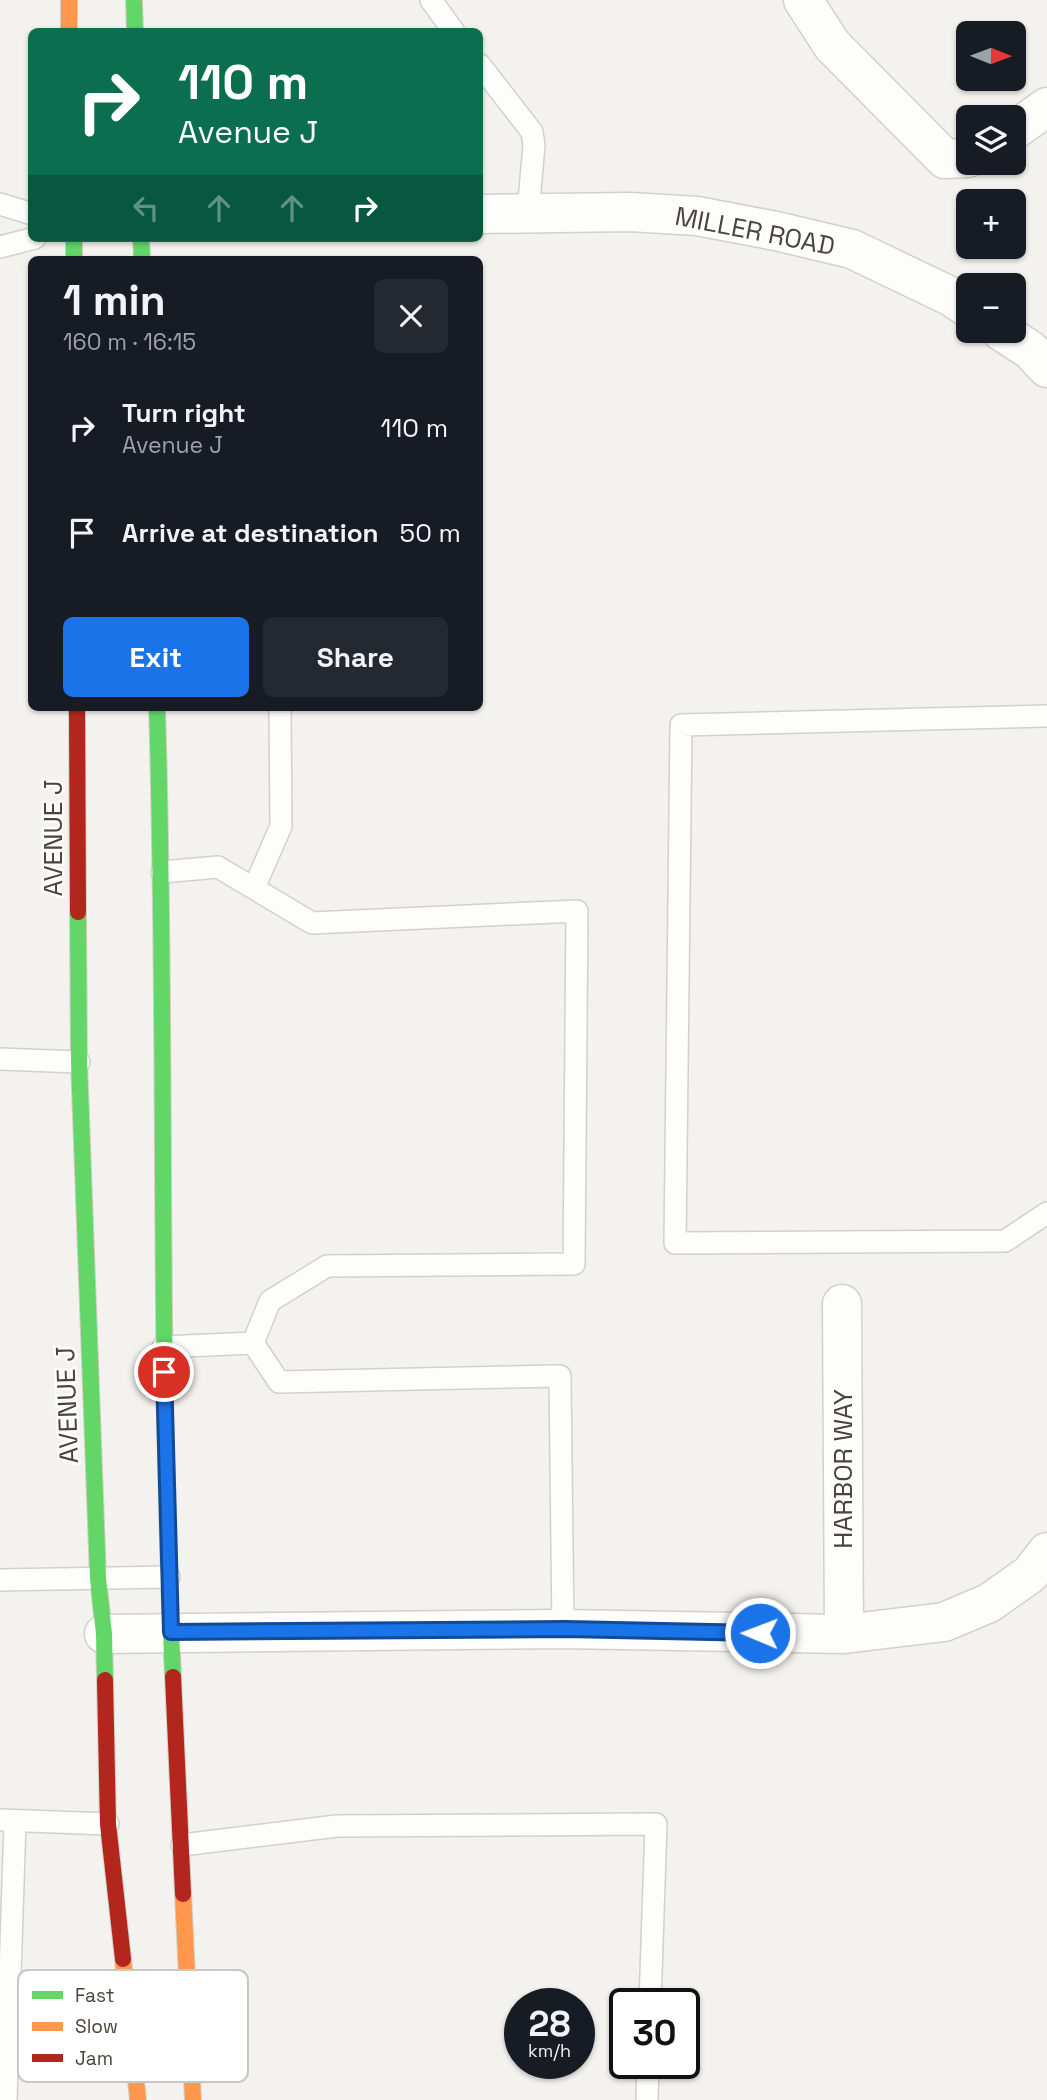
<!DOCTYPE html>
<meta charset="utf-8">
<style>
body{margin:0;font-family:"Space Grotesk",sans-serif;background:#242831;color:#f1f3f6;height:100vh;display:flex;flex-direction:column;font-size:26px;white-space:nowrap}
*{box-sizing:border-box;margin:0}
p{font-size:23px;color:#9ea1a6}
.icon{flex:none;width:38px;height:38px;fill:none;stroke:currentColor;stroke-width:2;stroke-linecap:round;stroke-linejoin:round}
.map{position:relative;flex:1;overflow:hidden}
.sheet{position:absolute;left:28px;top:256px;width:455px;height:455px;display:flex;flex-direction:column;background:#171b24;border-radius:10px;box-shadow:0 2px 5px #0004}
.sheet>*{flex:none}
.hud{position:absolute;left:28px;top:28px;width:455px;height:214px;border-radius:10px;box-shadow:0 2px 5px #0004;background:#0b6e4f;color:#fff;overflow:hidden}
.needle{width:46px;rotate:91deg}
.tools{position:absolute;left:956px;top:21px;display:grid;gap:14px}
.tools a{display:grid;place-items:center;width:70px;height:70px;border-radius:10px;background:#171b24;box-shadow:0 2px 5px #0004;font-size:35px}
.speed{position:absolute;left:504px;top:1988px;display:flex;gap:14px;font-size:35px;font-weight:700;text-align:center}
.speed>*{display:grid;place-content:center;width:91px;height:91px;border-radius:50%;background:#171b24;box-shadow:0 2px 5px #0004;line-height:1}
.speed small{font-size:18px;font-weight:400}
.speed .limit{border:4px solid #111;border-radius:10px;background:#fff;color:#111}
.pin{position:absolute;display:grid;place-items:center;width:60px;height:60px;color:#fff;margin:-30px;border:4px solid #fff;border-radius:50%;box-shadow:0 2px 7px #0007}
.me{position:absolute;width:77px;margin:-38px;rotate:271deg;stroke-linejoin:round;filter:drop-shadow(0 0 5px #0008)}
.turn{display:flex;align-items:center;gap:24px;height:147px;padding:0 35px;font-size:32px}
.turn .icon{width:91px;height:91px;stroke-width:2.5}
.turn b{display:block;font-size:49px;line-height:60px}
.lanes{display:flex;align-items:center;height:66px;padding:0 35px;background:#0003;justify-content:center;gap:35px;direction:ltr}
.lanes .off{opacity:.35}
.round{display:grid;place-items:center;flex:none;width:74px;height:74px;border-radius:10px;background:#242831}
.summary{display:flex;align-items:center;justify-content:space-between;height:119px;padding:0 35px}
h1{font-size:42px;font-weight:700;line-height:52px}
.button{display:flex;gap:14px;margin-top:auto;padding:14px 35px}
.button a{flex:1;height:80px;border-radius:10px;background:#1a73e8;color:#fff;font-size:28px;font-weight:700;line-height:80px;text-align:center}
.button a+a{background:#242831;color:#f1f3f6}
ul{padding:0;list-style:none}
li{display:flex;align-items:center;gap:21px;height:105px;padding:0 35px}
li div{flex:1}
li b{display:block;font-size:26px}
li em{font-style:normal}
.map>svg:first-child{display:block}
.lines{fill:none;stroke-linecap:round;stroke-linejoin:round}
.lane-casing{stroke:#d2d0cb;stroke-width:24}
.street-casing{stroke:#d2d0cb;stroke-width:41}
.fast-casing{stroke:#d3cfc5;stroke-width:18}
.slow-casing{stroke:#d3cfc5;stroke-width:18}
.jam-casing{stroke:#d3cfc5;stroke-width:18}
.lane{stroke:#fdfdfc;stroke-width:21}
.street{stroke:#fdfdfc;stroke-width:38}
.fast{stroke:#63d668;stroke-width:16}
.slow{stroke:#ff974d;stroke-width:16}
.jam{stroke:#b3261e;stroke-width:16}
.route-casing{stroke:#114b97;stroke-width:18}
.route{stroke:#1a73e8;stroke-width:12}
.labels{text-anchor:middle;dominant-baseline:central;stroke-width:5;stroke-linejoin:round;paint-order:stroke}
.street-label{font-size:26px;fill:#4b4439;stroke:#fff}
.key{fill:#fff;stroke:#c9c7c4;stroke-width:2}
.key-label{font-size:19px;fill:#4b4439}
</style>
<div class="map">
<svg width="1047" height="2100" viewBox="0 0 1047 2100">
<rect width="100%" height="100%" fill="#f4f2ee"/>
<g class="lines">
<g class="lane-casing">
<path id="lane" d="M431,0L454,32
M480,65L532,132L534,145L528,213
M0,204L32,214
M0,247L35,238
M1047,716L681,725L675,1243L1005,1241L1047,1213
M162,872L218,867L312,923L577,911L574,1264L327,1266L270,1301L253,1343L163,1347
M254,888L281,826L280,707
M0,1059L79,1062
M253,1343L279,1382L560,1376L563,1629
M0,1580L169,1577
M2,1820L108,1824
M182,1845L337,1826L656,1824L650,2004
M6,2100L15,1821
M647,2100L648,2063"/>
</g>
<g class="street-casing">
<path id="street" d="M803,0L832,45L945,159L968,158
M1013,131L1047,107
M480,214L630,212L697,216L776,231L852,249L952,297L968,308
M1001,331L1030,350L1047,368
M842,1304L844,1634
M104,1634L563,1629L844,1634L944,1622L989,1603L1030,1574L1047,1552"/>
</g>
<g class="fast-casing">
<path id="fast" d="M134,0L135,32
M74,238V259
M141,238L142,259
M157,707C167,1030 158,1354 173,1677
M78,912L79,1062L98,1578L104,1634L105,1680"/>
</g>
<g class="slow-casing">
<path id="slow" d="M69,0V32
M183,1894L193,2100
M123,1959L138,2100"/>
</g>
<g class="jam-casing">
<path id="jam" d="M77,707L78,912
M173,1677L183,1894
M105,1680L108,1824L123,1959"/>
</g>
<use href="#lane" class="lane"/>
<use href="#street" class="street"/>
<use href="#fast" class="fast"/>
<use href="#slow" class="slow"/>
<use href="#jam" class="jam"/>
</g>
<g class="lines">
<g class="route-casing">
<path id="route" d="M164,1372L171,1632L565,1629L760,1633"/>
</g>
<use href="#route" class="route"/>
</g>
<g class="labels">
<g class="street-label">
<text transform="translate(755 231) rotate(11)">MILLER ROAD</text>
<text transform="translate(53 838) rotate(-90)">AVENUE J</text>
<text transform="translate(67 1405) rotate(-92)">AVENUE J</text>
<text transform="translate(843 1469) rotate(-90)">HARBOR WAY</text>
</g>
</g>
<rect x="18" y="1970" width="230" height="112" rx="10" class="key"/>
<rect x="32" y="1991" width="31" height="8" fill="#63d668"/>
<rect x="32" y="2022" width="31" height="9" fill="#ff974d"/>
<rect x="32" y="2054" width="31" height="8" fill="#b3261e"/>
<g class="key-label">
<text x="75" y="2002">Fast</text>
<text x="75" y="2033">Slow</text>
<text x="75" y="2065">Jam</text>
</g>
</svg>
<div class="tools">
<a><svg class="needle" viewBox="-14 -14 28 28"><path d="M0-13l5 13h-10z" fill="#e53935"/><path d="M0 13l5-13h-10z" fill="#9ea1a6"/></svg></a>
<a><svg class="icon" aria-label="layers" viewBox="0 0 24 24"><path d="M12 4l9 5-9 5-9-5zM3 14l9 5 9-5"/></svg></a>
<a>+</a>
<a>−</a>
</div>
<div class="speed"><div>28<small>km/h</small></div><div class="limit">30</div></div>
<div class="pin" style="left:164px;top:1372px;background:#d93025"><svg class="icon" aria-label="arrive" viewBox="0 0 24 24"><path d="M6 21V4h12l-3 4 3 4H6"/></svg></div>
<svg class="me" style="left:760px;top:1633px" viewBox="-20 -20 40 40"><circle r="17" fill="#1a73e8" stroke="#fff" stroke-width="3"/><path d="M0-11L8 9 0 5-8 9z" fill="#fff"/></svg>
<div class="hud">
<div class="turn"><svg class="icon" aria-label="right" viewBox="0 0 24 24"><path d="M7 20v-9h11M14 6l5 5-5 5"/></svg><div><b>110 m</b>Avenue J</div></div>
<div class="lanes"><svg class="icon off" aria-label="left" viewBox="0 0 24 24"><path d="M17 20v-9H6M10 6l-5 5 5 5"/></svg><svg class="icon off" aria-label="ahead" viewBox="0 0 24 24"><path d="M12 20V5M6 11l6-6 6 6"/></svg><svg class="icon off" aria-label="ahead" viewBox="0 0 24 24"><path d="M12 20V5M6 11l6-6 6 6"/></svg><svg class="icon" aria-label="right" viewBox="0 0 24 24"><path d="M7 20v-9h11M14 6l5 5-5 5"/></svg></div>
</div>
<section class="sheet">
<div class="summary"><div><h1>1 min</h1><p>160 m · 16:15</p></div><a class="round"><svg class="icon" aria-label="close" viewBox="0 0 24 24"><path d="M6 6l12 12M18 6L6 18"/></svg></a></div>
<ul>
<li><svg class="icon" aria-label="right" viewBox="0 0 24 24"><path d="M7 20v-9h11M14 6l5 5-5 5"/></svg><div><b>Turn right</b><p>Avenue J</p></div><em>110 m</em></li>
<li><svg class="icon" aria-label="arrive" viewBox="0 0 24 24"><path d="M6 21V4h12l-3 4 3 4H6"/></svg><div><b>Arrive at destination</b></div><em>50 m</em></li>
</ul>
<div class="button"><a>Exit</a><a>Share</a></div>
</section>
</div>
